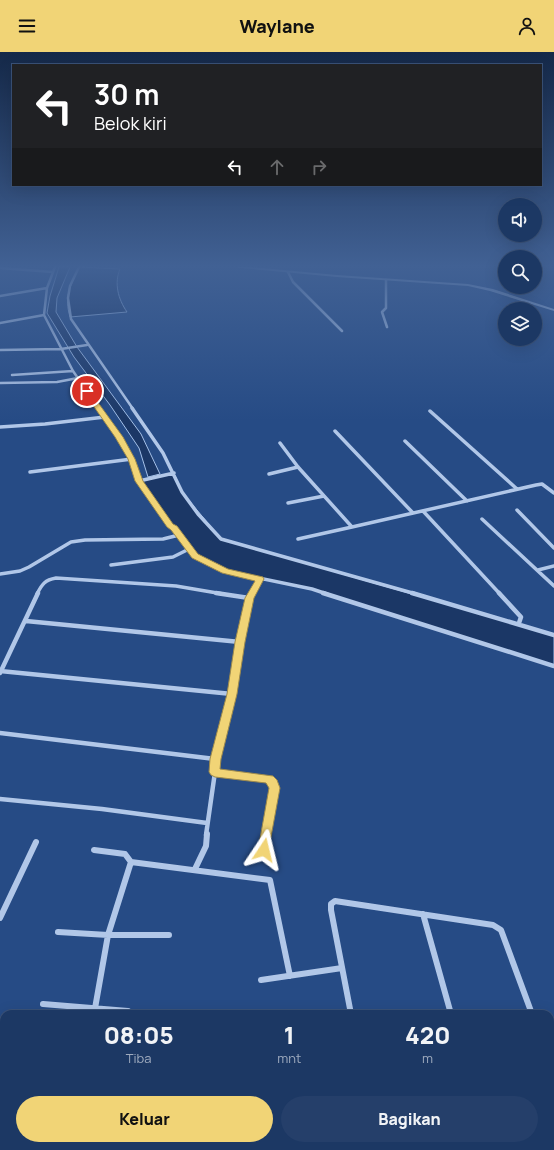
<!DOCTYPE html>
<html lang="id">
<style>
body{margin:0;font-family:Manrope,sans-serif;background:#253f6a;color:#f1f3f6;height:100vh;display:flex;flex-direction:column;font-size:15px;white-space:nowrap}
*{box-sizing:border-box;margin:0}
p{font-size:13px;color:#a0acbf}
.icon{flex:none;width:22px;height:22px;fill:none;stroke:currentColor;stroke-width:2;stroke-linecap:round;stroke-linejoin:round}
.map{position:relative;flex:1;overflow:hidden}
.sheet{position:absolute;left:0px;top:958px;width:554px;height:140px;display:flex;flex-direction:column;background:#1c3864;border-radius:12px 12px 0 0;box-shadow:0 4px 16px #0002,0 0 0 1px #3a5278}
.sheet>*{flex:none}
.guide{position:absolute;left:12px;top:12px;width:530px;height:122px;border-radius:0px;box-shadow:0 4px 16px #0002,0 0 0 1px #3a5278;background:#202124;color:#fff;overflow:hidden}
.tools{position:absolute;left:498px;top:146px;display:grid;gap:8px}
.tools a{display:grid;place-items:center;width:44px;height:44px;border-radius:50%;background:#1c3864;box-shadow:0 4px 16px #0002,0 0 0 1px #3a5278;font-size:20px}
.pin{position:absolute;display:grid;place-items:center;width:34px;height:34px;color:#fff;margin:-17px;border:2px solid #fff;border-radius:50%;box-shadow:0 1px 4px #0007}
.me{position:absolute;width:44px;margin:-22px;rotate:10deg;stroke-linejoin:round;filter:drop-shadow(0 0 3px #0008)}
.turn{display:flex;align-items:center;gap:14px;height:84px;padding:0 16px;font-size:18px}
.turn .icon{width:52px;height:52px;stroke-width:2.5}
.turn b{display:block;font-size:28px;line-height:34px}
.lanes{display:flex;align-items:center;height:38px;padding:0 16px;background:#0003;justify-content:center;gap:20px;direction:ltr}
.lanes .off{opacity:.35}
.eta{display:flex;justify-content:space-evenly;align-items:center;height:68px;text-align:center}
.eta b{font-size:24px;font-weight:800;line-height:28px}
.primary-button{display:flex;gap:8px;margin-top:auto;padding:8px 16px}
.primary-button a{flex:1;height:46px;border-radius:24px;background:#f1d476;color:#111;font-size:16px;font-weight:800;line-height:46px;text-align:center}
.primary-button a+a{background:#253f6a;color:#f1f3f6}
header{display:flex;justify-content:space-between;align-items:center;height:52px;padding:0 16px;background:#f1d476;color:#111;font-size:18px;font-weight:800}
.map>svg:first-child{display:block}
.water{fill:#1b3766;stroke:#a5c1e9}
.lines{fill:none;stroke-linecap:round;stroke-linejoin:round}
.minor-far3{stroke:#b1c7e8;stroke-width:2.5}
.minor-far2{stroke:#b1c7e8;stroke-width:3.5}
.minor-far1{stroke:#b1c7e8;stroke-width:4.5}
.minor{stroke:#b1c7e8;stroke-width:6}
.tertiary{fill:#b1c7e8;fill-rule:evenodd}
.route{fill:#f1d476;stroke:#9d8a4d}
</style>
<header><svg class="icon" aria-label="menu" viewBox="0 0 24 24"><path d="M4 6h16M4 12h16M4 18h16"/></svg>Waylane<svg class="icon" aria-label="person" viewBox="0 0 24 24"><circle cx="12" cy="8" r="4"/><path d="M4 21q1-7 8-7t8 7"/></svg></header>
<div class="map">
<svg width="554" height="1098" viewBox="0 0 554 1098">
<rect width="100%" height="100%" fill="#264b85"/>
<path class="water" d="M59,215H70L57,246L56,260L77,295L141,382L160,422L148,425L139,396L110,353L74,305L47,261L50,244Z
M79,215L120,217C114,231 118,247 127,260L70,265C64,244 70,235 79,215Z
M174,421L182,440L221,487L554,583V614L312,537L225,519L195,504L139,429Z"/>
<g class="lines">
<path class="minor-far3" d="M55,215L47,236L44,263L73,319L99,357
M79,215L70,234L68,246L71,267L133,357
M0,216L53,220
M288,220L293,230L342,279
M386,228V256L382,260L387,275
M0,244L47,236
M0,271L44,263
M0,298L61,297L87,293
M12,323L73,319
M0,331L57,330L78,326"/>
<path class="minor-far2" d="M99,356L132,407L139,429L170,473L174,476L195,504L225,519L312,537L327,542
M132,356L163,401L182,440L198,462L221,487L416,542
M430,359L517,437
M0,375L45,372L105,365
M335,379L413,461
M405,389L467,449
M280,391L298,415L352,475L536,433L542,432L554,441
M30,420L132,407
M269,422L298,415
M139,429L174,421
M288,451L324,444
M517,458L554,496
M423,459L500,542
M482,467L554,534
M298,487L352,475
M111,513L173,505L189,497
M538,518L554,514
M0,522L20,519L29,515L71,490L85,488L163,487L179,483
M37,542C42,532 45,528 56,526L176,534L223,542
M252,542L260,527"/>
<path class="minor-far1" d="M216,541L249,546
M323,541L554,614
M412,541L554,583
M499,541L521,565L519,571
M26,569L240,590
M0,619L232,642
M0,621L38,541
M0,681L215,707
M215,720L269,727L273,731L274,736L266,783
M0,747L102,757L207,771
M206,783L215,720V707L232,642L249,546L252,541"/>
<path class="minor" d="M94,798L125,802L131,810L270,828L290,924
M264,798L267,782
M195,817L206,794L207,782
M423,862L451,962
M0,866L36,790
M58,880L108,883H169
M261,928L342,916
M43,952L128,959
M94,962L108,883L131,810
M351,962L331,858V852L335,849L493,873L501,878L532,962
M550,1010L554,1021
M0,1041H4
M378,1094L379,1098
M487,1094L489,1098
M59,1098L60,1094"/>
<path class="tertiary" d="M231,215H250L337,223L468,232L493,237L554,257V259L490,239L468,234L337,225Z"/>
</g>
<linearGradient id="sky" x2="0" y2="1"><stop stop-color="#152949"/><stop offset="0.58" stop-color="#416194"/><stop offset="1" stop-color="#416194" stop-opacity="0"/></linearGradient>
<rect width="554" height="369" fill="url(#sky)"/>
<path class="route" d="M84,338H89L123,385L135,407L143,429L173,472L177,474L198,502L228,517L263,525L264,527L254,546L245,590L237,642L221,707L220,717L273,724L277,728L280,736L268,801L264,803L259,801L258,798L269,736L266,731L215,725L211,723L209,720L210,707L227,642L235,590L245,546L255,529L222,521L192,506L171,478L167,475L135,429L128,407L115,385L83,339Z"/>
</svg>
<div class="tools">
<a><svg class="icon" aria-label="sound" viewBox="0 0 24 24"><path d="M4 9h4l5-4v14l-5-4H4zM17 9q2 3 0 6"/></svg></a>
<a><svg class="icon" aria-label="search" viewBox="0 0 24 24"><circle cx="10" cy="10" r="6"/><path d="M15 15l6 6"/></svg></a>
<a><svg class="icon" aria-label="layers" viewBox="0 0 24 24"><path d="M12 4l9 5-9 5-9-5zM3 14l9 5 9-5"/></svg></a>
</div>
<div class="pin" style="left:87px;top:339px;background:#d93025"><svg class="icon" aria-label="arrive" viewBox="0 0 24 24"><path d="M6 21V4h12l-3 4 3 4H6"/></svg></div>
<svg class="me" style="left:264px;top:798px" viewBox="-20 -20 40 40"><path d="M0-17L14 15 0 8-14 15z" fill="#f1d476" stroke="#fff" stroke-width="4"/></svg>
<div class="guide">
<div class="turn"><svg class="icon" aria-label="left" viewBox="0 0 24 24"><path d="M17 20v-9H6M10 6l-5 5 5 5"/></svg><div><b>30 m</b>Belok kiri</div></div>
<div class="lanes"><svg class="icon" aria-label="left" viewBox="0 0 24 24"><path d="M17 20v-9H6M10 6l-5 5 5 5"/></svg><svg class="icon off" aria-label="ahead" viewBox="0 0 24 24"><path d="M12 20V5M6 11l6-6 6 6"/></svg><svg class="icon off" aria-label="right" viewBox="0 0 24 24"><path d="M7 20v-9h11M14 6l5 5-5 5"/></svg></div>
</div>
<section class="sheet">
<div class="eta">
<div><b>08:05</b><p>Tiba</p></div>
<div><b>1</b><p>mnt</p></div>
<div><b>420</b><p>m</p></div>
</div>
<div class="primary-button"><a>Keluar</a><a>Bagikan</a></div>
</section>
</div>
